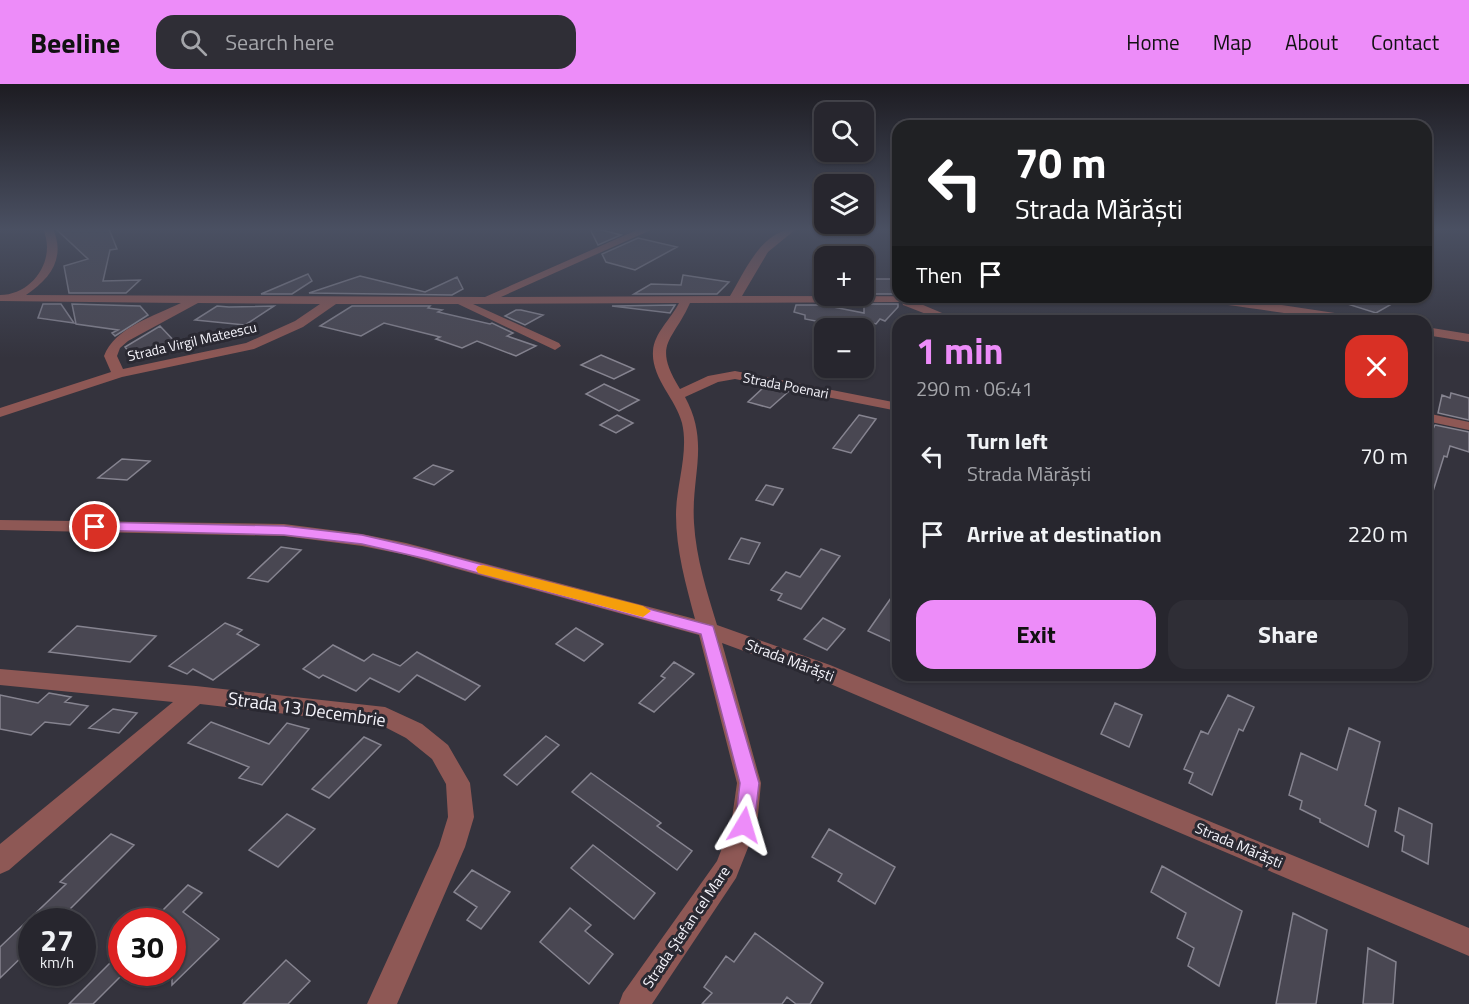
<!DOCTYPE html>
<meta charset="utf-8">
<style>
body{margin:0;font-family:"Titillium Web",sans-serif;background:#2f2e36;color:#f1f3f6;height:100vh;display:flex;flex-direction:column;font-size:22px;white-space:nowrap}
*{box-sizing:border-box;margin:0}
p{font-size:20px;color:#a4a5aa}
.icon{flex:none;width:33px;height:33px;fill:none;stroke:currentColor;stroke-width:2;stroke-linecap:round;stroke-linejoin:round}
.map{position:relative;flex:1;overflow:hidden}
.sheet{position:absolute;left:892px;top:231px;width:540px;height:366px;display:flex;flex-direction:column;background:#27262e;border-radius:18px;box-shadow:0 2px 4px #0004,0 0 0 2px #43434a}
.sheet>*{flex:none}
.hud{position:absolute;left:892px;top:36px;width:540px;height:183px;border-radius:18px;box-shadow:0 2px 4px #0004,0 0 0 2px #43434a;background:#202124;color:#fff;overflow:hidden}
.tools{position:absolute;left:814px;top:18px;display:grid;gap:12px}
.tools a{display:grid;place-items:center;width:60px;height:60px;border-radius:12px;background:#27262e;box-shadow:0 2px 4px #0004,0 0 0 2px #43434a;font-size:30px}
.speed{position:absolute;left:18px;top:824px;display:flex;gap:12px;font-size:30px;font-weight:700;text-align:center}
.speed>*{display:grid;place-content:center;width:78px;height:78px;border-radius:50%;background:#27262e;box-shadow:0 2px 4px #0004,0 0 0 2px #43434a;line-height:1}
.speed small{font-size:15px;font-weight:400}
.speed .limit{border:9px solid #d22;background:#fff;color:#111}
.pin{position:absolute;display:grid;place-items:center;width:51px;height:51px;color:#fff;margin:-26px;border:3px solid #fff;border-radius:50%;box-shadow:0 2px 6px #0007}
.me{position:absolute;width:66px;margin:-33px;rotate:7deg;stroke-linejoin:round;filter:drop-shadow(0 0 4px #0008)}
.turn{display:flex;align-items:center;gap:21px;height:126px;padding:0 24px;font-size:27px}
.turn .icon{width:78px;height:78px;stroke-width:2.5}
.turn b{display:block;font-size:42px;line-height:51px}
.then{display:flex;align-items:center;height:57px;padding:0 24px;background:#0003;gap:12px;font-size:22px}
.round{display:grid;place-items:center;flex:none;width:63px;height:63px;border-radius:18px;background:#2f2e36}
.summary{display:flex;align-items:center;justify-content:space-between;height:102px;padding:0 24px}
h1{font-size:36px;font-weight:700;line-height:45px;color:#ed8cf9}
.primary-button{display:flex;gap:12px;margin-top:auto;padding:12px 24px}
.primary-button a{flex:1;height:69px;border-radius:18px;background:#ed8cf9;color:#111;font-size:24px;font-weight:700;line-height:69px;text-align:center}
.primary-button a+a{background:#2f2e36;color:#f1f3f6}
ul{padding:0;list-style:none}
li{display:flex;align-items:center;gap:18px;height:78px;padding:0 24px}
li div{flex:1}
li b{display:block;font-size:22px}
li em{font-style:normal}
header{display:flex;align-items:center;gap:36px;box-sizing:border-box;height:84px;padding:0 30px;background:#ed8cf9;color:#111}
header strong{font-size:28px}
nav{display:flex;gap:33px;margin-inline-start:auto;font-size:21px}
.search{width:420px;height:54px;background:#2f2e36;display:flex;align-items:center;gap:15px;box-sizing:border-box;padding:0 21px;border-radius:18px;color:#a4a5aa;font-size:22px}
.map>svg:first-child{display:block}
.building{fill:#494752;stroke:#868490;stroke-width:1.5}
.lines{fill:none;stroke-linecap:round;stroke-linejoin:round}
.minor{fill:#8e5855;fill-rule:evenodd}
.route{fill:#ed8cf9;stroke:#9a5ba2;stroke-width:1.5}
.slow{fill:#f59e0b}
.labels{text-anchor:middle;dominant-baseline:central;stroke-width:6;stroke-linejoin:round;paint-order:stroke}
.far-street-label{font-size:14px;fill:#f5f4fb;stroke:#2a2932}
.street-label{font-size:15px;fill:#f5f4fb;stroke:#2a2932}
.near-street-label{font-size:18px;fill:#f5f4fb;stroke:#2a2932}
</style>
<header>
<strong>Beeline</strong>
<div class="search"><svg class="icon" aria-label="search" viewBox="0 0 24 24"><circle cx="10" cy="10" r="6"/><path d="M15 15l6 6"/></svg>Search here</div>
<nav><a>Home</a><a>Map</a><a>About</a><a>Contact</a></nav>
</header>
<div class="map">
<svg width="1469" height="920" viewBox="0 0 1469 920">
<rect width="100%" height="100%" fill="#34333d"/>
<path class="building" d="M56,145H109L117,165L110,166L103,197L140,196L126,209H69L64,182L88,175Z
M590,145H598L621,151L598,161Z
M638,154L677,163L635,186L606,178L602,170Z
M308,190L312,197L292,210H261Z
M683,191L729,198L717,210H634L651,200L681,201Z
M360,192L425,208L457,193L463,205L452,211L309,209Z
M864,195H898V210H864Z
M1338,213H1404L1376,229L1338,217Z
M43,220H61L74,239L38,234Z
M72,220L140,222L148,231L115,252L112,249L118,246L76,240Z
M864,220H898V223L885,237L880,235L876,240L865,237L857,244L828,237L826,239L805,235V231L794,228L796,221H823L864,229Z
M675,221L670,229L612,222H613Z
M217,222L229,223L274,222L245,241L195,236Z
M352,222H430L428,224L442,226L438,228L490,240L492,239L513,249L507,252L536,262L516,272L477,257L462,264L436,255L440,253L384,239L361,252L320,242Z
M516,226H521L543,231L525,241L505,232Z
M160,242L176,259L132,272L125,263Z
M601,271L634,285L614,295L581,281Z
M604,300L639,316L619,327L586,310Z
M764,303L788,308L770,324L748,318Z
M1451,309L1469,314V336L1438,329L1442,311L1450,314Z
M617,331L633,339L616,349L600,341Z
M859,331L876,335L851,369L833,364Z
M1435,341L1469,348V368L1450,362L1447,373L1444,372L1430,417H1426V359Z
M122,375L150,377L127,396L98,394Z
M433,381L453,387L434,401L414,394Z
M766,401L783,405L773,421L756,416Z
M741,454L760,459L749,480L729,475Z
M281,463L301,466L268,498L248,494Z
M821,465L840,472L801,525L778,516L782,510L771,506L786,488L800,493Z
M898,504V557L892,554L890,557L868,547Z
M823,534L845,545L827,566L804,555Z
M225,539L242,546L237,550L259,561L213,596L193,585L187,590L169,582Z
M77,542L156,552L130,578L49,568Z
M576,544L603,560L584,577L556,560Z
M333,561L364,577L373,570L400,582L417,568L480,602L465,616L417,591L399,608L370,594L356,607L323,591L319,594L303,585Z
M674,578L694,590L654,628L639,619L665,594L661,592Z
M49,609L71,613L65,618L88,622L70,641L45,638L31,651L0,645V611L38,619Z
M1228,611L1254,623L1243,647L1239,645L1212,711L1189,699L1193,689L1184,685L1201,647L1208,650Z
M1115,619L1142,631L1129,663L1101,650Z
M113,625L137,629L119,649L89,644Z
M211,638L269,660L287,639L309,645L262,701L239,694L249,683L188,659Z
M1349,644L1380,658L1365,721L1376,727L1368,763L1320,738V735L1300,725L1302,717L1289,711L1301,669L1337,686Z
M546,652L559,661L517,701L504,691Z
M364,653L381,661L329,714L312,705Z
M591,689L661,739L657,742L692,767L677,786L572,708Z
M1399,724L1432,740L1428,780L1402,767L1404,752L1395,747Z
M287,730L315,745L278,783L249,766Z
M829,745L895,783L875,820L838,797L842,790L812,773Z
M111,750L134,761L58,837H32V863L0,894V863L66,800L60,798Z
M593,761L655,809L634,835L571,784Z
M1162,782L1242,827L1219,902L1188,882L1194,864L1177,854L1186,829L1151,808Z
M472,786L510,808L481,845L467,836L477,823L454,808Z
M188,801L202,809L183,828L219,855L172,901V837H152Z
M570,824L591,841L585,847L613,870L589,900L540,858Z
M1293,829L1327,846L1316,920H1276Z
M755,849L823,899L810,920H796L787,913L782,920H702L712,909L704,903L726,872L734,878Z
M1368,864L1396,878L1393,920H1363Z
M122,867V891L93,920H69Z
M286,876L310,897L288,920H243Z"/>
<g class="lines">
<path class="minor" d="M43,145H53C66,174 50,195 26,211L485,213L639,145H653L501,213L730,212C745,187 762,145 796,145L768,168L742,212L1218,213L1242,215L1368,234L1370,237C1306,237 1244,219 1180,217C1092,215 1004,218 916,218L961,237H944L903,221L902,218L690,219C672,259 652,259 680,305L708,292L735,287L898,319V327L735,295L718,298L685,313C710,359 691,391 694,439C696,474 707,508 717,541L830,581L1469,844V872L814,593L722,559L761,699L757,741L736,794L652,920H619L623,909L717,777L731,741L737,699L699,551L406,471L362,462L284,452L0,446V436L284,440L362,450L406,459L695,535C686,501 676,466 676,431C676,401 689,369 682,339C676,315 651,294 653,267C654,249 671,235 679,219L473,220L559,259L561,262L555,266L458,220H336L303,243L254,265L122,293L0,333V324L111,288L104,272C114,244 156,231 181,219L0,217V211C32,211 57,176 43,145ZM198,219L320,220L295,237L246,259L123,285L117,272L120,264L128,257Z
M1426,243L1469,250V258L1426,251Z
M1426,329L1469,338V346L1426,337Z
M0,585L196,602L385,623L422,640L448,661L470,699L474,733L465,763L397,920H367L439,762L448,733L446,700L432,675L406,654L381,641L200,620L9,786L0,790V760L173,618L0,601Z"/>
</g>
<linearGradient id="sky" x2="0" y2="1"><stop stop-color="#1d1c22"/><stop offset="0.53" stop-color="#4a5062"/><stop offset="1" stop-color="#4a5062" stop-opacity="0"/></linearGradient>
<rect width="1469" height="274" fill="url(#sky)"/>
<path class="route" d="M95,438L284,442L362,451L427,466L713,542L759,699L754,741L751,747L744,750L738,747L735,741L740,699L701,550L427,475L362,460L284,451L90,446L88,443Z"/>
<path class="slow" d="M483,481L643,522L651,527L643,533L478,489L476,485L478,482Z"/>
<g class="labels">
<g class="far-street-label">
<text transform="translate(192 257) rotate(-13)">Strada Virgil Mateescu</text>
<text transform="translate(786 301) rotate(11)">Strada Poenari</text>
</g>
<g class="street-label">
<text transform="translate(790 576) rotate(21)">Strada Mărăști</text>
<text transform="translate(1239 761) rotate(23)">Strada Mărăști</text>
<text transform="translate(686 843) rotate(-56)">Strada Ștefan cel Mare</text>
</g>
<g class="near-street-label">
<text transform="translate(307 625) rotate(8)">Strada 13 Decembrie</text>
</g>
</g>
</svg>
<div class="tools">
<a><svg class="icon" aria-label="search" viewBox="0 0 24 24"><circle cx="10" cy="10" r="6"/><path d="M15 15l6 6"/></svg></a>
<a><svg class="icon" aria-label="layers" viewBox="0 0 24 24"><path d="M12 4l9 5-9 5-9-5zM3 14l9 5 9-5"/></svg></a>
<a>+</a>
<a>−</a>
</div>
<div class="speed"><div>27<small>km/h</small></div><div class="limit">30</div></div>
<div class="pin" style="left:95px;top:443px;background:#d93025"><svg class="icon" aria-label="arrive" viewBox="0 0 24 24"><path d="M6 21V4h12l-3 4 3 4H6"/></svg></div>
<svg class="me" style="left:744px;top:741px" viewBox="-20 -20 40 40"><path d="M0-17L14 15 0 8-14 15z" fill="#ed8cf9" stroke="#fff" stroke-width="4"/></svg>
<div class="hud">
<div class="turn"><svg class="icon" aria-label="left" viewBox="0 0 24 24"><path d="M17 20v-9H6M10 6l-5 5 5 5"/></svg><div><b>70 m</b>Strada Mărăști</div></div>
<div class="then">Then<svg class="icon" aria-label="arrive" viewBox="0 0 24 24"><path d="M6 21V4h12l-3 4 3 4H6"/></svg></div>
</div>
<section class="sheet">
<div class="summary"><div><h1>1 min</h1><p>290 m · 06:41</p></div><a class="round" style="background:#d93025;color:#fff"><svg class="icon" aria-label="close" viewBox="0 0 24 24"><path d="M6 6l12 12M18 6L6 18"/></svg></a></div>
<ul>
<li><svg class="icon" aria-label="left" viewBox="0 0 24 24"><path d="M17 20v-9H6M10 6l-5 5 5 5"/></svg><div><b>Turn left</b><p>Strada Mărăști</p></div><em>70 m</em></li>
<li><svg class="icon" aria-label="arrive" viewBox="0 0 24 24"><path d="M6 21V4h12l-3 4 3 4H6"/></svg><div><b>Arrive at destination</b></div><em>220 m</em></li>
</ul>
<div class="primary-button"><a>Exit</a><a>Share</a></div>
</section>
</div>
